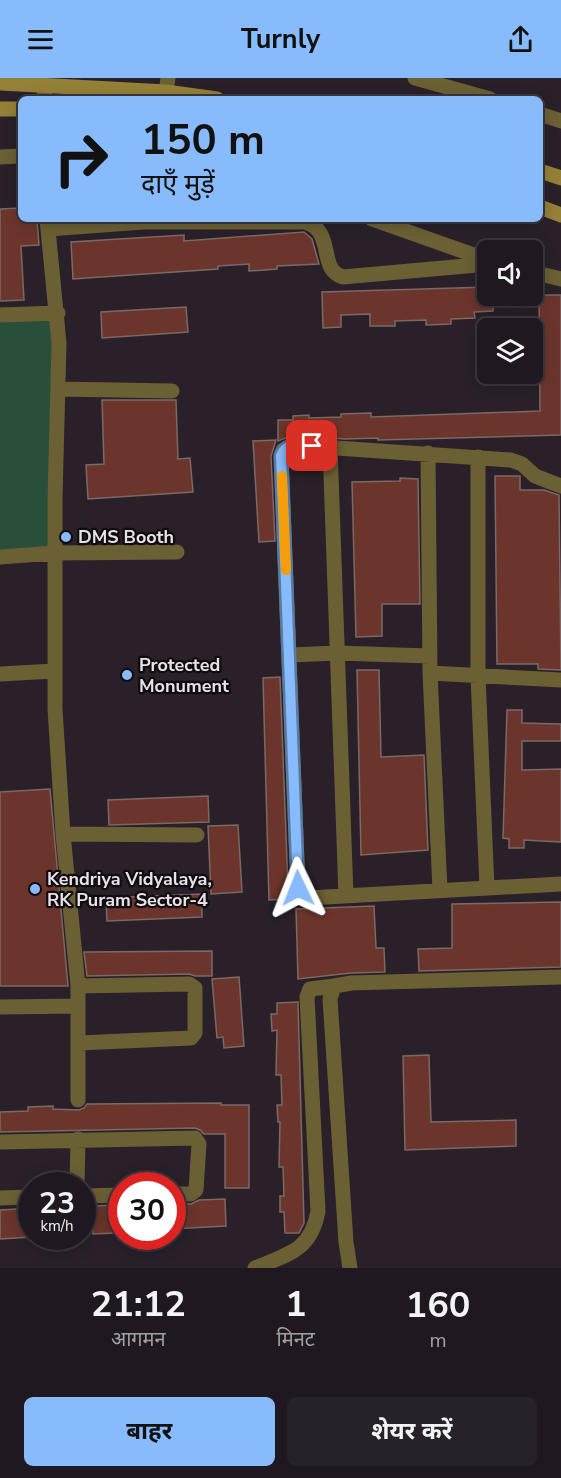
<!DOCTYPE html>
<html lang="hi">
<meta charset="utf-8">
<style>
body{margin:0;font-family:"Nunito Sans","Noto Sans Devanagari",sans-serif;background:#272129;color:#f1f3f6;height:100vh;display:flex;flex-direction:column;font-size:22px;white-space:nowrap}
*{box-sizing:border-box;margin:0}
p{font-size:20px;color:#a1a0a5}
.icon{flex:none;width:33px;height:33px;fill:none;stroke:currentColor;stroke-width:2;stroke-linecap:round;stroke-linejoin:round}
.map{position:relative;height:1190px;overflow:hidden}
.sheet{display:flex;flex-direction:column;background:#1f1820;flex:1}
.sheet>*{flex:none}
.banner{position:absolute;left:18px;top:18px;width:525px;height:126px;border-radius:9px;box-shadow:0 3px 15px #0003,0 0 0 2px #3c373e;background:#87bbfb;color:#111;overflow:hidden}
.buttons{position:absolute;left:477px;top:162px;display:grid;gap:12px}
.buttons a{display:grid;place-items:center;width:66px;height:66px;border-radius:9px;background:#1f1820;box-shadow:0 3px 15px #0003,0 0 0 2px #3c373e;font-size:30px}
.speed{position:absolute;left:18px;top:1094px;display:flex;gap:12px;font-size:30px;font-weight:700;text-align:center}
.speed>*{display:grid;place-content:center;width:78px;height:78px;border-radius:50%;background:#1f1820;box-shadow:0 3px 15px #0003,0 0 0 2px #3c373e;line-height:1}
.speed small{font-size:15px;font-weight:400}
.speed .limit{border:9px solid #d22;background:#fff;color:#111}
.pin{position:absolute;display:grid;place-items:center;width:51px;height:51px;color:#fff;margin:-26px;border-radius:12px;box-shadow:0 3px 9px #0006}
.me{position:absolute;width:66px;margin:-33px;rotate:358deg;stroke-linejoin:round;filter:drop-shadow(0 0 4px #0008)}
.turn{display:flex;align-items:center;gap:21px;height:126px;padding:0 24px;font-size:27px}
.turn .icon{width:78px;height:78px;stroke-width:2.5}
.turn b{display:block;font-size:42px;line-height:51px}
.eta{display:flex;justify-content:space-evenly;align-items:center;height:102px;text-align:center}
.eta b{font-size:36px;font-weight:700;line-height:42px}
.action{display:flex;gap:12px;margin-top:auto;padding:12px 24px}
.action a{flex:1;height:69px;border-radius:9px;background:#87bbfb;color:#111;font-size:24px;font-weight:700;line-height:69px;text-align:center}
.action a+a{background:#272129;color:#f1f3f6}
header{display:flex;justify-content:space-between;align-items:center;height:78px;padding:0 24px;background:#87bbfb;color:#111;font-size:27px;font-weight:700}
.map>svg:first-child{display:block}
.green{fill:#294e39}
.building{fill:#6c352b;stroke:#7a6965;stroke-width:1.5}
.lines{fill:none;stroke-linecap:round;stroke-linejoin:round}
.street{stroke:#6b5f34;stroke-width:15}
.secondary{stroke:#948037;stroke-width:15}
.route-casing{stroke:#587aa3;stroke-width:15}
.route{stroke:#87bbfb;stroke-width:10}
.slow{stroke:#f59e0b;stroke-width:10}
.poi-dot{fill:#87bbfb;stroke:#0f0b10;stroke-width:2}
.labels{text-anchor:middle;dominant-baseline:central;stroke-width:4.5;stroke-linejoin:round;paint-order:stroke}
.poi-label{font-size:18px;font-weight:bold;fill:#e7e1e8;stroke:#0f0b10;text-anchor:start}
</style>
<header><svg class="icon" aria-label="menu" viewBox="0 0 24 24"><path d="M4 6h16M4 12h16M4 18h16"/></svg>Turnly<svg class="icon" aria-label="share" viewBox="0 0 24 24"><path d="M12 15V3M7 8l5-5 5 5M5 13v7h14v-7"/></svg></header>
<div class="map">
<svg width="561" height="1190" viewBox="0 0 561 1190">
<rect width="100%" height="100%" fill="#29202a"/>
<path class="green" d="M58,235L49,475L0,477V237Z"/>
<path class="building" d="M21,130V141H37L39,167L21,168L24,222L0,223V131Z
M304,154L312,161L319,186L277,188V191L249,193V186L218,188V191L73,201L71,164L184,157V163Z
M488,209V218H493V233L474,234L475,240L451,241V246L426,247V242L395,243V248H370V236L341,237V249L323,250L322,214Z
M539,217H561V357L378,362V360L345,361L294,357L278,363V342H293V338L309,337V340L341,339V336L371,335V339L540,333Z
M186,229L188,254L102,260L101,234Z
M102,322H176L178,381L190,380L193,414L88,421L86,387L104,386Z
M276,362L271,378L275,463L259,464L253,363Z
M495,398H520V412H544L559,417L561,592L538,591V586H497Z
M400,400L418,401L420,526H382V558L356,559L352,404L400,403Z
M357,592H379L381,679L424,677L428,772L361,777Z
M280,599L288,810L293,821L269,822L263,600Z
M507,632H522V645L561,646V663H522V692L561,691V764L524,762V770H509V761L503,760Z
M50,711L68,908H0V714Z
M208,718L209,744L109,747L108,722Z
M238,747L242,814L211,816L208,748Z
M202,816V839L107,843L106,820Z
M561,824V889L419,893L418,871L452,870V826Z
M374,828L376,870H384L385,894L351,895L298,901L296,831Z
M212,873V898H195L189,896L87,898L84,874Z
M239,899L244,968L224,970L223,959L217,960L212,901Z
M298,924L304,1145L299,1155H285L284,1134H280V1118H284L283,1089H279L280,1044H278L277,1027H282L281,997H276L277,952L272,953L271,936H277V925Z
M429,977L431,1044L516,1042V1068L405,1072L403,978Z
M221,1025V1027H249V1110H225V1056H204L200,1052L195,1050L0,1054V1034L28,1033V1029L53,1028V1031L79,1032L84,1030L87,1026Z
M225,1121L226,1148L172,1151V1126H191L199,1122Z
M122,1127V1153H115V1155L93,1156L92,1128Z
M32,1130V1159L0,1161V1132Z"/>
<g class="lines">
<path class="street" d="M415,0L490,21
M166,14L168,0
M44,21L45,8
M540,36L561,43
M0,79L21,78
M47,141L59,265L55,420V631L63,756L78,908V1022
M372,141L488,182
M48,151L144,144H305C336,153 317,192 343,199L488,186
M532,194L561,201
M0,237L58,235
M59,311L172,313
M330,369L346,818
M428,375L430,595L440,812
M478,379V598L487,810
M561,408L535,398L522,386L511,382L293,367L283,372L281,378L298,810L303,818L308,820L561,806
M0,479L55,475L177,474
M290,577L337,575L430,578
M430,595L561,602
M0,596L54,593
M63,756L197,757
M78,908L189,906L195,910V955L191,960L79,965
M0,929L78,928
M0,1064L195,1060L199,1066L196,1112L191,1116H172
M77,1107L78,1061
M82,1118L122,1117
M0,1120L32,1119
M255,1190C288,1176 311,1173 318,1133L307,919L310,911L334,908
M350,1190L346,1164L330,921L334,908L351,905L561,899"/>
<path class="secondary" d="M0,5L166,14L217,21
M0,31H21
M540,93L561,100
M540,129L561,137"/>
</g>
<g class="lines">
<g class="route-casing">
<path id="route" d="M298,810L281,378C286,364 300,367 312,368"/>
</g>
<use href="#route" class="route"/>
<path class="slow" d="M282,398L286,492"/>
</g>
<g class="poi-dot">
<circle cx="66" cy="459" r="6"/>
<circle cx="127" cy="597" r="6"/>
<circle cx="35" cy="811" r="6"/>
</g>
<g class="labels">
<g class="poi-label">
<text x="78" y="459">DMS Booth</text>
<text x="139" y="587">Protected<tspan x="139" dy="21">Monument</tspan></text>
<text x="47" y="801">Kendriya Vidyalaya,<tspan x="47" dy="21">RK Puram Sector-4</tspan></text>
</g>
</g>
</svg>
<div class="buttons">
<a><svg class="icon" aria-label="sound" viewBox="0 0 24 24"><path d="M4 9h4l5-4v14l-5-4H4zM17 9q2 3 0 6"/></svg></a>
<a><svg class="icon" aria-label="layers" viewBox="0 0 24 24"><path d="M12 4l9 5-9 5-9-5zM3 14l9 5 9-5"/></svg></a>
</div>
<div class="speed"><div>23<small>km/h</small></div><div class="limit">30</div></div>
<div class="pin" style="left:312px;top:368px;background:#d93025"><svg class="icon" aria-label="arrive" viewBox="0 0 24 24"><path d="M6 21V4h12l-3 4 3 4H6"/></svg></div>
<svg class="me" style="left:298px;top:810px" viewBox="-20 -20 40 40"><path d="M0-17L14 15 0 8-14 15z" fill="#87bbfb" stroke="#fff" stroke-width="4"/></svg>
<div class="banner">
<div class="turn"><svg class="icon" aria-label="right" viewBox="0 0 24 24"><path d="M7 20v-9h11M14 6l5 5-5 5"/></svg><div><b>150 m</b>दाएँ मुड़ें</div></div>
</div>
</div>
<section class="sheet">
<div class="eta">
<div><b>21:12</b><p>आगमन</p></div>
<div><b>1</b><p>मिनट</p></div>
<div><b>160</b><p>m</p></div>
</div>
<div class="action"><a>बाहर</a><a>शेयर करें</a></div>
</section>
